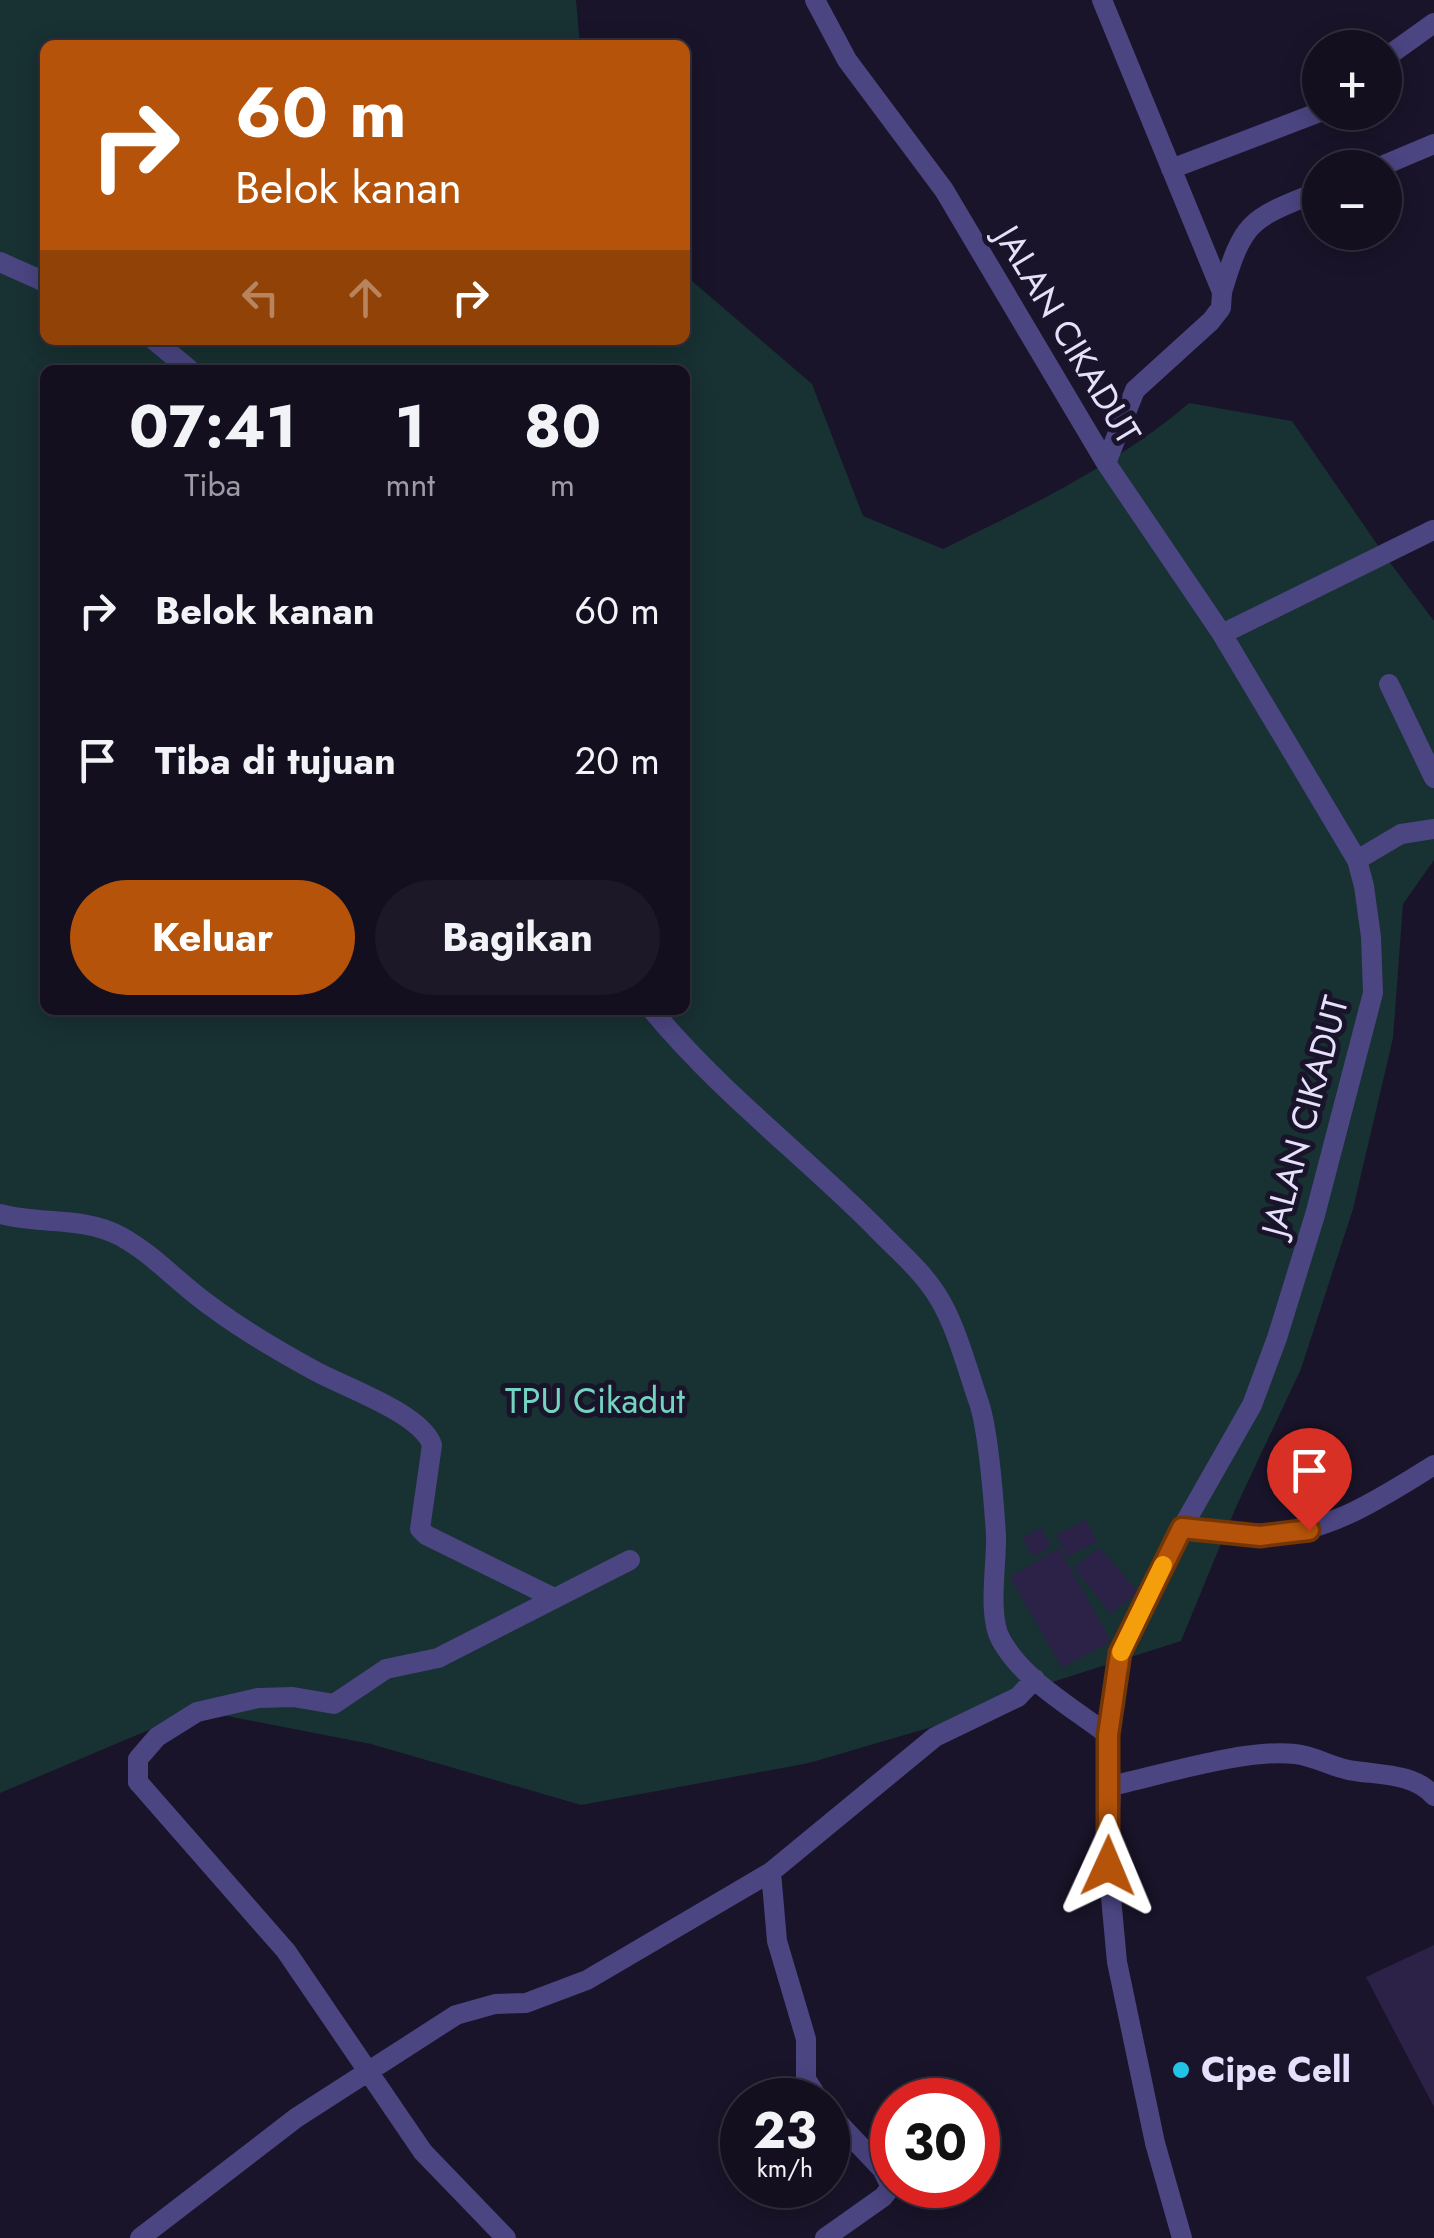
<!DOCTYPE html>
<html lang="id">
<meta charset="utf-8">
<style>
body{margin:0;font-family:Jost,sans-serif;background:#1c1828;color:#f1f3f6;height:100vh;display:flex;flex-direction:column;font-size:38px;white-space:nowrap}
*{box-sizing:border-box;margin:0}
p{font-size:32px;color:#9d9ca4}
.icon{flex:none;width:55px;height:55px;fill:none;stroke:currentColor;stroke-width:2;stroke-linecap:round;stroke-linejoin:round}
.map{position:relative;flex:1;overflow:hidden}
.drawer{position:absolute;left:40px;top:365px;width:650px;height:650px;display:flex;flex-direction:column;background:#130f1f;border-radius:15px;box-shadow:0 5px 25px #0003,0 0 0 2px #322f3d}
.drawer>*{flex:none}
.top-card{position:absolute;left:40px;top:40px;width:650px;height:305px;border-radius:15px;box-shadow:0 5px 25px #0003,0 0 0 2px #322f3d;background:#b45309;color:#fff;overflow:hidden}
.controls{position:absolute;left:1302px;top:30px;display:grid;gap:20px}
.controls a{display:grid;place-items:center;width:100px;height:100px;border-radius:50%;background:#130f1f;box-shadow:0 5px 25px #0003,0 0 0 2px #322f3d;font-size:50px}
.speed{position:absolute;left:720px;top:2078px;display:flex;gap:20px;font-size:50px;font-weight:700;text-align:center}
.speed>*{display:grid;place-content:center;width:130px;height:130px;border-radius:50%;background:#130f1f;box-shadow:0 5px 25px #0003,0 0 0 2px #322f3d;line-height:1}
.speed small{font-size:25px;font-weight:400}
.speed .limit{border:15px solid #d22;background:#fff;color:#111}
.pin{position:absolute;display:grid;place-items:center;width:85px;height:85px;color:#fff;margin:-102px -42px;border-radius:50% 50% 50% 0;rotate:-45deg;box-shadow:0 0 10px #0007}
.pin .icon{rotate:45deg}
.me{position:absolute;width:110px;margin:-55px;rotate:1deg;stroke-linejoin:round;filter:drop-shadow(0 0 8px #0008)}
.turn{display:flex;align-items:center;gap:35px;height:210px;padding:0 30px;font-size:45px}
.turn .icon{width:130px;height:130px;stroke-width:2.5}
.turn b{display:block;font-size:70px;line-height:85px}
.lanes{display:flex;align-items:center;height:95px;padding:0 30px;background:#0003;justify-content:center;gap:50px;direction:ltr}
.lanes .off{opacity:.35}
.eta{display:flex;justify-content:space-evenly;align-items:center;height:170px;text-align:center}
.eta b{font-size:60px;font-weight:700;line-height:70px}
.primary-button{display:flex;gap:20px;margin-top:auto;padding:20px 30px}
.primary-button a{flex:1;height:115px;border-radius:60px;background:#b45309;color:#fff;font-size:40px;font-weight:700;line-height:115px;text-align:center}
.primary-button a+a{background:#1c1828;color:#f1f3f6}
ul{padding:0;list-style:none}
li{display:flex;align-items:center;gap:30px;height:150px;padding:0 30px}
li div{flex:1}
li b{display:block;font-size:38px}
li em{font-style:normal}
.map>svg:first-child{display:block}
.green{fill:#183132;fill-rule:evenodd}
.building{fill:#2c2248}
.lines{fill:none;stroke-linecap:round;stroke-linejoin:round}
.service{stroke:#4b4582;stroke-width:20}
.minor{stroke:#4b4582;stroke-width:20}
.route-casing{stroke:#753606;stroke-width:25}
.route{stroke:#b45309;stroke-width:18}
.slow{stroke:#f59e0b;stroke-width:18}
.poi-dot{fill:#22c4e5;stroke:#191429;stroke-width:4}
.labels{text-anchor:middle;dominant-baseline:central;stroke-width:10;stroke-linejoin:round;paint-order:stroke}
.street-label{font-size:35px;fill:#e5e0fb;stroke:#191429}
.park-label{font-size:35px;fill:#73d4c2;stroke:#191429}
.poi-label{font-size:35px;font-weight:bold;fill:#e5e0fb;stroke:#191429;text-anchor:start}
</style>
<div class="map">
<svg width="1434" height="2238" viewBox="0 0 1434 2238">
<rect width="100%" height="100%" fill="#191429"/>
<path class="green" d="M0,0H576L580,45H45V340H685V275L812,384L863,516L943,549C1028,507 1117,465 1189,403L1292,421L1388,560L1434,621V860L1403,904L1393,1038L1353,1209L1301,1369L1236,1507L1181,1641L1043,1685L949,1722L809,1763L581,1805L371,1744L196,1710L0,1793ZM45,370H685V1010H45Z"/>
<path class="building" d="M1086,1520L1097,1542L1067,1557L1056,1535Z
M1041,1527L1051,1547L1033,1557L1022,1538Z
M1099,1547L1138,1592L1111,1614L1074,1568Z
M1059,1548L1111,1641L1062,1668L1010,1577Z
M1434,1945V2107L1366,1977Z"/>
<g class="lines">
<path class="service" d="M1377,168L1434,144
M1222,292C1244,219 1250,219 1320,191
M1389,684L1434,778
M1357,860L1401,834L1434,829
M0,1214C40,1225 82,1216 120,1236C155,1255 180,1285 212,1307C244,1331 282,1353 317,1372C345,1387 422,1414 432,1445L420,1529L426,1535L554,1598
M138,1782V1759L157,1737L197,1712L258,1698L293,1697L334,1704L386,1669L438,1658L630,1560"/>
<path class="minor" d="M815,0L847,60L944,190L1106,463L1222,634L1357,860L1364,886L1371,937L1373,993L1315,1215L1277,1338L1252,1405L1182,1528L1120,1653L1108,1735L1111,1786L1108,1865L1117,1962L1155,2143L1182,2238
M1102,0L1222,292L1221,308L1211,321L1135,390L1106,463
M1385,58L1434,23
M1171,169L1320,112
M0,262L45,282
M154,340L190,370
M1222,634L1433,530
M652,1010C718,1090 802,1154 875,1227C897,1250 924,1272 940,1300C957,1329 967,1368 978,1400C988,1426 994,1504 996,1535C997,1564 987,1615 1001,1640C1024,1681 1072,1707 1108,1735
M1182,1528C1207,1531 1235,1536 1261,1536C1328,1534 1379,1499 1434,1465
M138,1782L286,1951L423,2152L506,2238
M1111,1786C1161,1775 1247,1748 1295,1754C1316,1756 1334,1769 1355,1771C1382,1775 1415,1774 1434,1796
M771,1872L777,1941L806,2039V2079L819,2100
M140,2238L296,2118L456,2015L495,2004L526,2003L587,1980L771,1872L935,1737L1018,1697L1035,1679
M825,2238L883,2197L891,2187L882,2169L828,2112"/>
</g>
<g class="lines">
<g class="route-casing">
<path id="route" d="M1108,1866V1735L1120,1653L1182,1528L1260,1536L1309,1530"/>
</g>
<use href="#route" class="route"/>
<path class="slow" d="M1121,1652L1163,1565"/>
</g>
<circle class="poi-dot" cx="1181" cy="2070" r="10"/>
<g class="labels">
<g class="street-label">
<text transform="translate(1068 335) rotate(59)">JALAN CIKADUT</text>
<text transform="translate(1305 1116) rotate(-75)">JALAN CIKADUT</text>
</g>
<g class="park-label">
<text x="595" y="1401">TPU Cikadut</text>
</g>
<g class="poi-label">
<text x="1201" y="2070">Cipe Cell</text>
</g>
</g>
</svg>
<div class="controls">
<a>+</a>
<a>−</a>
</div>
<div class="speed"><div>23<small>km/h</small></div><div class="limit">30</div></div>
<div class="pin" style="left:1309px;top:1530px;background:#d93025"><svg class="icon" aria-label="arrive" viewBox="0 0 24 24"><path d="M6 21V4h12l-3 4 3 4H6"/></svg></div>
<svg class="me" style="left:1108px;top:1866px" viewBox="-20 -20 40 40"><path d="M0-17L14 15 0 8-14 15z" fill="#b45309" stroke="#fff" stroke-width="4"/></svg>
<div class="top-card">
<div class="turn"><svg class="icon" aria-label="right" viewBox="0 0 24 24"><path d="M7 20v-9h11M14 6l5 5-5 5"/></svg><div><b>60 m</b>Belok kanan</div></div>
<div class="lanes"><svg class="icon off" aria-label="left" viewBox="0 0 24 24"><path d="M17 20v-9H6M10 6l-5 5 5 5"/></svg><svg class="icon off" aria-label="ahead" viewBox="0 0 24 24"><path d="M12 20V5M6 11l6-6 6 6"/></svg><svg class="icon" aria-label="right" viewBox="0 0 24 24"><path d="M7 20v-9h11M14 6l5 5-5 5"/></svg></div>
</div>
<section class="drawer">
<div class="eta">
<div><b>07:41</b><p>Tiba</p></div>
<div><b>1</b><p>mnt</p></div>
<div><b>80</b><p>m</p></div>
</div>
<ul>
<li><svg class="icon" aria-label="right" viewBox="0 0 24 24"><path d="M7 20v-9h11M14 6l5 5-5 5"/></svg><div><b>Belok kanan</b></div><em>60 m</em></li>
<li><svg class="icon" aria-label="arrive" viewBox="0 0 24 24"><path d="M6 21V4h12l-3 4 3 4H6"/></svg><div><b>Tiba di tujuan</b></div><em>20 m</em></li>
</ul>
<div class="primary-button"><a>Keluar</a><a>Bagikan</a></div>
</section>
</div>
